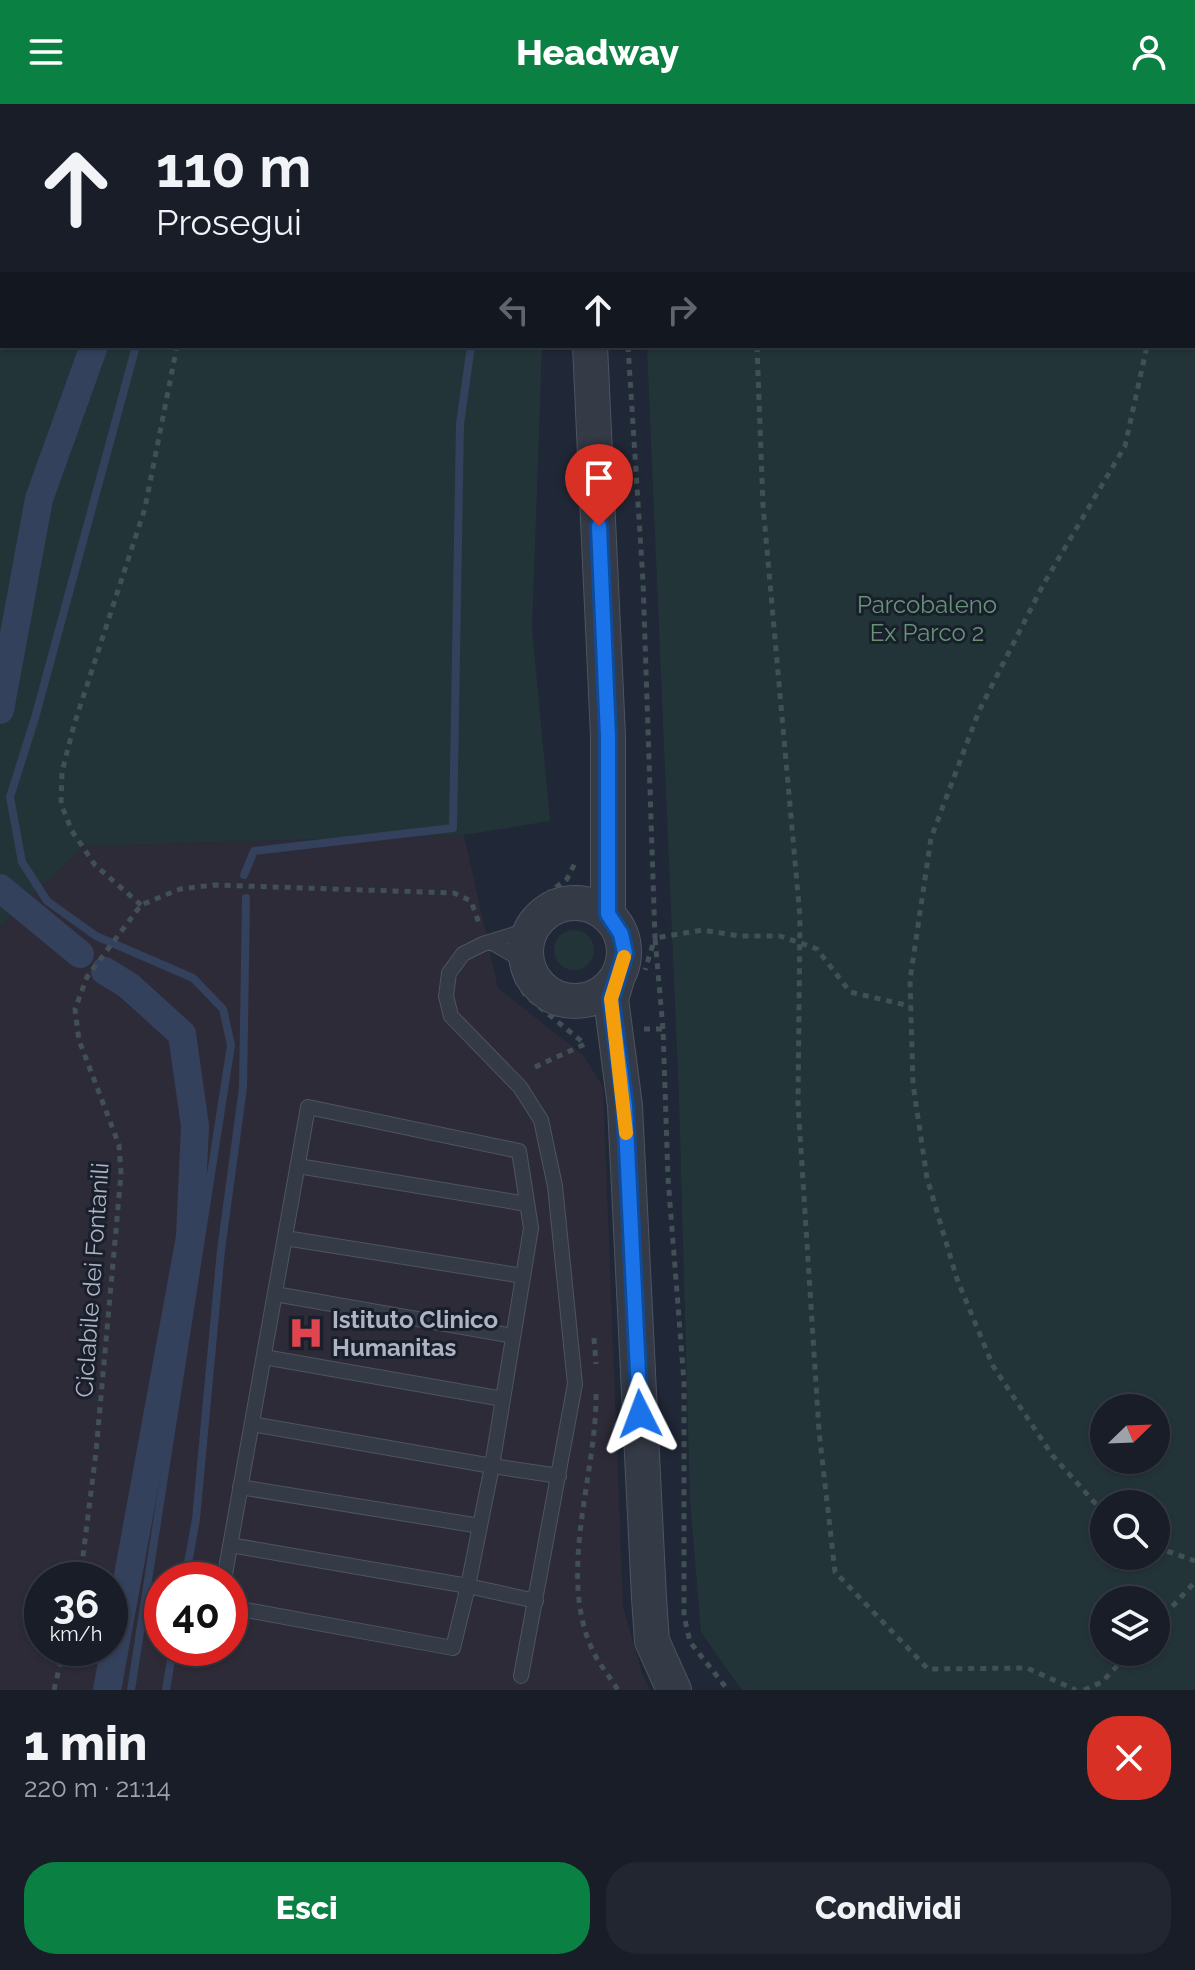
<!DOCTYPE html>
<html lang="it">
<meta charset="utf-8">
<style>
body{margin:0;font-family:Raleway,sans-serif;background:#212630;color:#f1f3f6;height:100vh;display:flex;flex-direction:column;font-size:30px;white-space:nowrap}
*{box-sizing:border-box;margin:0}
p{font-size:26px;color:#9fa2a8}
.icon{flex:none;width:44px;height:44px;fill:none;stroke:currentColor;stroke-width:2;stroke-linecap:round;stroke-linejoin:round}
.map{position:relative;height:1586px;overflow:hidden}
.sheet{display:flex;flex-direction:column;background:#181d28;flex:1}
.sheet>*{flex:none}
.guide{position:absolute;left:0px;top:0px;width:1196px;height:244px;box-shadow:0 2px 6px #0004,0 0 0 2px #363b45;background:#181d28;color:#f1f3f6;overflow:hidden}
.needle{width:52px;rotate:67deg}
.fabs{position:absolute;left:1090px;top:1290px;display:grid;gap:16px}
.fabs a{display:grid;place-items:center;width:80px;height:80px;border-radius:50%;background:#181d28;box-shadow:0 2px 6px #0004,0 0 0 2px #363b45;font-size:40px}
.speed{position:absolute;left:24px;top:1458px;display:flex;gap:16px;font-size:40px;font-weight:700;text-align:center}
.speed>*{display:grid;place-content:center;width:104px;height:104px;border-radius:50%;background:#181d28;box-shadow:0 2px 6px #0004,0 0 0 2px #363b45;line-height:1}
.speed small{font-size:20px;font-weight:400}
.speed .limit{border:12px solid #d22;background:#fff;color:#111}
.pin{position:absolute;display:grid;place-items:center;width:68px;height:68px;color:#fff;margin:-82px -34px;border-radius:50% 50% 50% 0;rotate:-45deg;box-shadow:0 0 8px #0007}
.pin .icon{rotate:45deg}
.me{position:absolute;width:88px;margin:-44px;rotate:357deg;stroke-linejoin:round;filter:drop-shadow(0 0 6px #0008)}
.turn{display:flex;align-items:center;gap:28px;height:168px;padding:0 24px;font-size:36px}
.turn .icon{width:104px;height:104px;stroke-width:2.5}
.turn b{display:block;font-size:56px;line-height:68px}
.lanes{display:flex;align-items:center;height:76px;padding:0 24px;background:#0003;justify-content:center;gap:40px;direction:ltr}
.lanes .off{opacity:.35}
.round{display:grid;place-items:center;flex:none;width:84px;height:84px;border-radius:32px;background:#212630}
.headline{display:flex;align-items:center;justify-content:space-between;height:136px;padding:0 24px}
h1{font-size:48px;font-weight:800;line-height:60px}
.primary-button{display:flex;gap:16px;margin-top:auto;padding:16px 24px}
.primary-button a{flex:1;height:92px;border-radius:32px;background:#0b8043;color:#fff;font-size:32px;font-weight:800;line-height:92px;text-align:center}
.primary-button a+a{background:#212630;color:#f1f3f6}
header{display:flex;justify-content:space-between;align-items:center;height:104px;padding:0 24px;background:#0b8043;color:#fff;font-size:36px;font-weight:800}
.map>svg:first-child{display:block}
.medical{fill:#2e2b38;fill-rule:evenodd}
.green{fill:#233438;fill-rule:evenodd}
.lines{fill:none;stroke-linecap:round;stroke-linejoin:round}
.stream{stroke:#34415d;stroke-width:8}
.canal{stroke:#34415d;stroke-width:28}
.service-casing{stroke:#4e5461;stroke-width:16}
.tertiary-casing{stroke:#4e5461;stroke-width:36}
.path{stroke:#405054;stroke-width:5;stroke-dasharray:6 6;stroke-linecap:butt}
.service{stroke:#343a46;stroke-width:14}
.tertiary{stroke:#343a46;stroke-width:34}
.route-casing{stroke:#114b97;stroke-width:20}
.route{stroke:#1a73e8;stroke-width:14}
.slow{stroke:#f59e0b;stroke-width:14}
.labels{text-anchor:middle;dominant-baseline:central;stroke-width:6;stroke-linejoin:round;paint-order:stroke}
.park-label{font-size:24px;fill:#669375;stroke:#191f2b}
.street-label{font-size:24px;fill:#aeb4c3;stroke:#191f2b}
.poi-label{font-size:24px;font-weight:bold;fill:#aeb4c3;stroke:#191f2b;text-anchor:start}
</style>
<header><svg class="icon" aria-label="menu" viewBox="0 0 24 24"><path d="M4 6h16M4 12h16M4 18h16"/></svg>Headway<svg class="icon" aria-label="person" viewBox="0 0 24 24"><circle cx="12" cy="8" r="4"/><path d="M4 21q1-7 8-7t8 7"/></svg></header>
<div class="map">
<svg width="1195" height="1586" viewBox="0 0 1195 1586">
<rect width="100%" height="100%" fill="#202736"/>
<path class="medical" d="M464,731L498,884L583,951L603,983L623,1503L642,1569L650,1586H0V823L84,742ZM42,1476H110V1544H42ZM162,1476H230V1544H162Z"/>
<path class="green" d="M0,0H530L2,2V242H542L532,525L550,717L464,731L84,742L0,823Z
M651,0H1195V1586H742L701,1528L690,1395L679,992L647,242H1194V2ZM1104,1304H1156V1356H1104ZM1104,1400H1156V1452H1104ZM1104,1496H1156V1548H1104Z
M554 846a20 20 0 1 1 40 0a20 20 0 1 1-40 0Z"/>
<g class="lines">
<path class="stream" d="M208,2L209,0
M550,2L552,0
M244,771L254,747L453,724L460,320L471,242
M185,1476L196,1415L221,1146L243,984L246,794
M131,1586L231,941L223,905L193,874L96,832L47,797L22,758L10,693L35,614L136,242
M166,1586L173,1544"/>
<path class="canal" d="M159,2V0
M0,606L39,395L94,242
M0,784L80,850
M105,867L129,882L182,930L195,1022L190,1133L107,1586"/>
<g class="service-casing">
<path id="service" d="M491,838L527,859
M298,1062L527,1100
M285,1134L523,1172
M275,1190L513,1232
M264,1253L503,1295
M240,1383L480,1422
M230,1441L468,1482L492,1362L252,1320
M224,1476L308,1003L519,1047L531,1124L492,1362L559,1372
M230,1503L453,1544L468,1482L536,1497
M521,1572L575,1280L555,1082L541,1016L520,983L451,912L446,892L449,869L463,850L483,840L531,825"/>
</g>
<g class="tertiary-casing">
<path id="tertiary" d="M587,2V0
M590,242L608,632V810
M526 848a49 49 0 1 1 98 0a49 49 0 1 1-98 0Z
M617,875L611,895L625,1002L649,1494L652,1537L674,1586"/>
</g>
<path class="path" d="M264,0V2
M1140,0V2
M436,2L453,0
M1194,89H1195
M628,242L643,477L655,834L645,866
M757,242L763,401L800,813L798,999L819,1327L835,1468L928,1565L1027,1564L1076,1586
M141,801L95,761L72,727L61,700L62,668L74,621L145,404L177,242
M527,805L567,775L576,757
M516,876L526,892L585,940L531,965
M644,925H663L668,1074L684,1278V1512L690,1538L728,1586
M663,925L655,834L702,826L740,832H780L817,845L850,888L910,902
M594,1234L596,1260
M596,1290C597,1369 557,1468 592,1545C598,1559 610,1573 618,1586
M1104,1409L1052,1351L993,1262L957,1175L927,1074L913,980L910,876L931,734L979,607L1043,481L1125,342L1147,242
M1156,1443L1195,1457
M80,1476L96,1348L121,1070L119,1041L79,936L75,905L87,873L141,801L180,785L214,781L454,789L471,797L479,819
M1156,1520L1195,1478
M54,1586L64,1544
M1084,1586L1102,1578L1130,1548"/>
<use href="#service" class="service"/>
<use href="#tertiary" class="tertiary"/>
</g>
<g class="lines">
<g class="route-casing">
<path id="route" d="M599,422L608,632V810L621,830L625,849L611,895L625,1002L640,1310"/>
</g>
<use href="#route" class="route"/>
<path class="slow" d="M624,853L611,895L626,1029"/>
</g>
<defs>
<g id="hospital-bare" transform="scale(2.76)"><path d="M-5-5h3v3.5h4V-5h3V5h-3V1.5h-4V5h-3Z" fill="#e0444e" stroke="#191f2b" stroke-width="2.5" paint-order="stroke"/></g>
</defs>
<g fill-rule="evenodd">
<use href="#hospital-bare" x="306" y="1229"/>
</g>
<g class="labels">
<g class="park-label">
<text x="927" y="500">Parcobaleno<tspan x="927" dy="28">Ex Parco 2</tspan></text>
</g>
<g class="street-label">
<text transform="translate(92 1176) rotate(-86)">Ciclabile dei Fontanili</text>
</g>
<g class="poi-label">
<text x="332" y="1215">Istituto Clinico<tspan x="332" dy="28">Humanitas</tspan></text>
</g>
</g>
</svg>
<div class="fabs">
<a><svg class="needle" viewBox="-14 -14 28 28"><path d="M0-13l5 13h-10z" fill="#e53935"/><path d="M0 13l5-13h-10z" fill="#9fa2a8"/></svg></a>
<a><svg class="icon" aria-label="search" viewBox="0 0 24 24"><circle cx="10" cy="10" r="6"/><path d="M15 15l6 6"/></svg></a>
<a><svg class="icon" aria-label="layers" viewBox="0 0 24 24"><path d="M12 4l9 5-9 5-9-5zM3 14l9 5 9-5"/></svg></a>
</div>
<div class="speed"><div>36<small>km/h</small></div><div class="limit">40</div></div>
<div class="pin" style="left:599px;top:422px;background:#d93025"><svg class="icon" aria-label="arrive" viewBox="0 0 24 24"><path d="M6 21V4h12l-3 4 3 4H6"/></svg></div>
<svg class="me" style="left:640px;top:1310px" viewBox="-20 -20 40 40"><path d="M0-17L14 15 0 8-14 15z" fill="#1a73e8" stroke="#fff" stroke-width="4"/></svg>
<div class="guide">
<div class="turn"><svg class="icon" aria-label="ahead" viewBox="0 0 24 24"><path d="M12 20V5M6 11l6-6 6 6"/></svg><div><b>110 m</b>Prosegui</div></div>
<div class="lanes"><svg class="icon off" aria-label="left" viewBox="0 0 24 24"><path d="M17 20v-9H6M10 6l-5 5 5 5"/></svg><svg class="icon" aria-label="ahead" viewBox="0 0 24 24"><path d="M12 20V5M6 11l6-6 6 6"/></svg><svg class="icon off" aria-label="right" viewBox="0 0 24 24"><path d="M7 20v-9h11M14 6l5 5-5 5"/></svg></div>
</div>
</div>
<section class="sheet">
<div class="headline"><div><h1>1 min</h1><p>220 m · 21:14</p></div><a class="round" style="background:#d93025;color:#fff"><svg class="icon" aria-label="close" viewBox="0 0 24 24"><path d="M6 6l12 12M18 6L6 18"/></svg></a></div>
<div class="primary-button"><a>Esci</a><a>Condividi</a></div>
</section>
